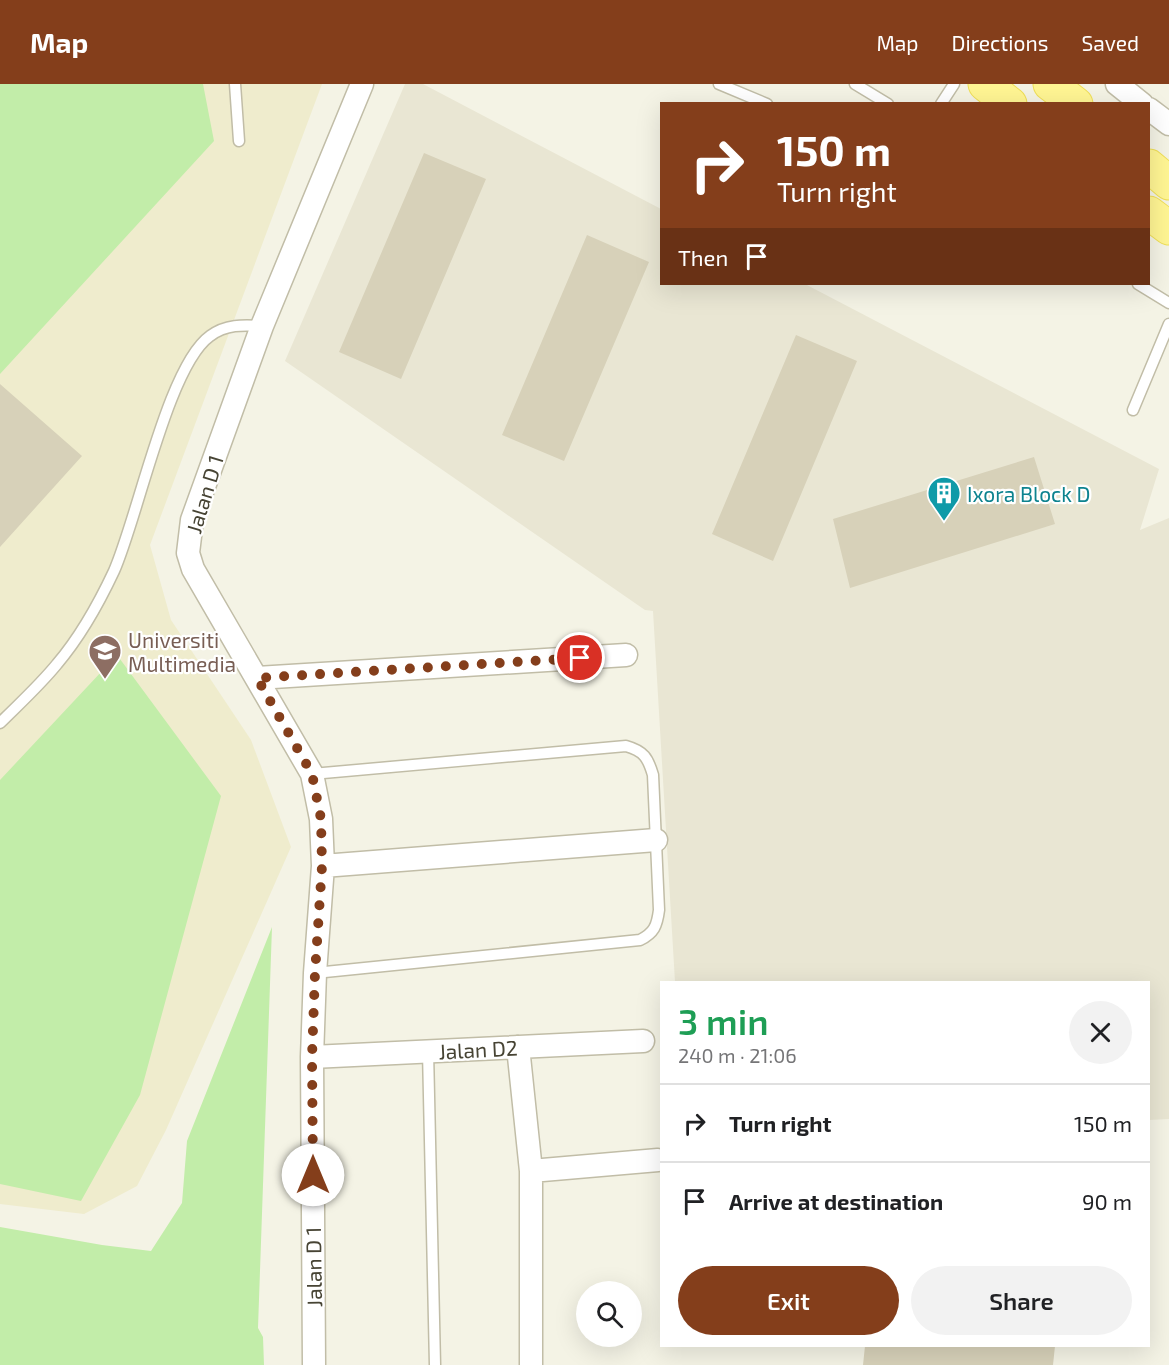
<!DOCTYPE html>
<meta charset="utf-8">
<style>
body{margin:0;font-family:"Exo 2",sans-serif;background:#f2f2f2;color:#202124;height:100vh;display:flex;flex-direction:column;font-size:22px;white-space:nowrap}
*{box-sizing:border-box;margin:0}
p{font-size:20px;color:#757577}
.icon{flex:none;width:33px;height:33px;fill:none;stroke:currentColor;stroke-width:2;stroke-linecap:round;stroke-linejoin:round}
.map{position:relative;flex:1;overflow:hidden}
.side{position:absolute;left:660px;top:897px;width:490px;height:366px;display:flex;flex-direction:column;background:#fff;border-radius:0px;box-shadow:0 6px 24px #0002}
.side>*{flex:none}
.top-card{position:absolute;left:660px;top:18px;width:490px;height:183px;border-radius:0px;box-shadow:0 6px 24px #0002;background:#843e1b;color:#fff;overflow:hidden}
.buttons{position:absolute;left:576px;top:1197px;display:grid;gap:12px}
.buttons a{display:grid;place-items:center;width:66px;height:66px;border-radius:50%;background:#fff;box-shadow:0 6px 24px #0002;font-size:30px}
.pin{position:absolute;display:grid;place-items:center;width:51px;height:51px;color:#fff;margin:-26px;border:3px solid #fff;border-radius:50%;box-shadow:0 2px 6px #0007}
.me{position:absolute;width:66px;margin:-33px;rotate:0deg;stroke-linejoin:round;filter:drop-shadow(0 0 4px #0008)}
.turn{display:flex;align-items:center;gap:21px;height:126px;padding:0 18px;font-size:27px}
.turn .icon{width:78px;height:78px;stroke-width:2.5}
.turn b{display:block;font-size:42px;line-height:51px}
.then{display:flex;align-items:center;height:57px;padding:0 18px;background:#0003;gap:12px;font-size:22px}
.round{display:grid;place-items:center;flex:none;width:63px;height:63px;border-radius:32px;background:#f2f2f2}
.headline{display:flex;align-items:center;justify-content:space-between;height:102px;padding:0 18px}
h1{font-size:36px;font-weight:600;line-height:45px;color:#1e9e55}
.primary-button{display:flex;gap:12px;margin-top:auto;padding:12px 18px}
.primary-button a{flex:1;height:69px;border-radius:36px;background:#843e1b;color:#fff;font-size:24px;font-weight:600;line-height:69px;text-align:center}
.primary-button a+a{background:#f2f2f2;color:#202124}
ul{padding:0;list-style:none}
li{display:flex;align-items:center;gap:18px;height:78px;padding:0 18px;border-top:2px solid #e0e0e0}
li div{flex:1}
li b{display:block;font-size:22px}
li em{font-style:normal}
header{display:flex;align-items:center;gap:36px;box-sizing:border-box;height:84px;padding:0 30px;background:#843e1b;color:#fff}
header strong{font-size:28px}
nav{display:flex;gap:33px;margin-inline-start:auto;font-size:21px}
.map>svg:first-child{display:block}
.residential{fill:#e9e6d3}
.education{fill:#efeccd}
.green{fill:#c2eda9}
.building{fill:#d7d1b9}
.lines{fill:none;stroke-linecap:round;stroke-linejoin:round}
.service-casing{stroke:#c1bda7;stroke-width:13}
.minor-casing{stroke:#c1bda7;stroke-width:25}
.primary-casing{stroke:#efdf58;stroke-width:35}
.service{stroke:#fff;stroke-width:10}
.minor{stroke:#fff;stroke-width:22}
.primary{stroke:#fff593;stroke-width:33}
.route{stroke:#843e1b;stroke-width:10;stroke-dasharray:0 18}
.labels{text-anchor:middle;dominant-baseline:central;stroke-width:4.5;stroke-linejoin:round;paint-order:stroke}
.culture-label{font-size:21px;fill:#0d838f;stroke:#fff;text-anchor:start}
.street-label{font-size:21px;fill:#474434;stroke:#fff}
.education-label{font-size:21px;fill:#785e54;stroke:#fff;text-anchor:start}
</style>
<header>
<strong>Map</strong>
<nav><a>Map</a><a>Directions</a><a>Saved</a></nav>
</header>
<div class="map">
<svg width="1169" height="1281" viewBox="0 0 1169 1281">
<rect width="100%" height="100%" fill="#f4f3e5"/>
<path class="residential" d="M405,0H423L661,125L662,200H805L1159,385L1140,446L1169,434V1035L1149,1036V898H675L653,527L645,526L285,277Z"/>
<path class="education" d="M0,0H322L150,461L171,536L251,656L291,763L166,1046L137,1102L84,1130L0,1120Z"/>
<path class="green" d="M0,0H203L214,57L0,290Z
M117,571L221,712L140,1011L81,1117L0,1100V696Z
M272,843L258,1244L263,1253L264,1281H0V1143L102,1161L151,1167L182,1119L187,1057Z"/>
<path class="building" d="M424,69L486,95L401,295L339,268Z
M587,151L649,178L564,377L502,351Z
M796,251L857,277L773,477L712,450Z
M0,300L82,372L0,463Z
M1034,373L1055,440L850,504L833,435Z
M865,1262H1055L1053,1281H863Z"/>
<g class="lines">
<g class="service-casing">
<path id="service" d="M235,0L239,57
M719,0L767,20
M855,0L888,20
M941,20L954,0
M1138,200L1169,219
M1133,326L1169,240
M0,639C19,620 40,601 57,580C80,553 99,519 114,487C138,433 168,282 210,252C226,240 243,241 262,242
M312,690L626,662C644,667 648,674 653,691L659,826C657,842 654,849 640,856L315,889
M428,967L435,1281"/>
</g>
<g class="minor-casing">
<path id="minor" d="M1117,0L1142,20
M1149,25L1169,40
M257,594L626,571
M323,782L656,756
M518,963L531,1087V1281
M312,973L643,957
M531,1087L658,1076
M314,1281L312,973L315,889L323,782L321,735L312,690L193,485L188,469L192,436L262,242L362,0"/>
</g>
<g class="primary-casing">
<path id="primary" d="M985,0L1010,20
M1050,0L1076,20
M1149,82L1169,99
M1149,129L1169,144"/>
</g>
<use href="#service" class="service"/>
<use href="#minor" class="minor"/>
<use href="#primary" class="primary"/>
</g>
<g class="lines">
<path class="route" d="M313,1091L312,973L315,889L322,782L321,735L312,690L257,594L580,574"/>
</g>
<defs>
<g id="building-pin" transform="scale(1.725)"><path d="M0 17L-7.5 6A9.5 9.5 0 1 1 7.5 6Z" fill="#0f9aa8" stroke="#fff"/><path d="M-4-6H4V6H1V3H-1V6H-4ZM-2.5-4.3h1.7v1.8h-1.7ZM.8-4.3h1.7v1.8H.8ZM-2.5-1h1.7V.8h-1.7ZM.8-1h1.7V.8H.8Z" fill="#fff"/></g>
<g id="university-pin" transform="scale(1.725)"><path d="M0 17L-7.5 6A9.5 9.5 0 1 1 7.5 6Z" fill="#8d6e63" stroke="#fff"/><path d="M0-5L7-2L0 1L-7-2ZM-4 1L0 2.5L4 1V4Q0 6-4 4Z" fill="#fff"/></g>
</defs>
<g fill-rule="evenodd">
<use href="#building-pin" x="944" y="409"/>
<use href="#university-pin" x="105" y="567"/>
</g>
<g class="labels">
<g class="culture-label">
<text x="967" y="409">Ixora Block D</text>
</g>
<g class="street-label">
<text transform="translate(204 410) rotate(-73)">Jalan D 1</text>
<text transform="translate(478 965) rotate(-3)">Jalan D2</text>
<text transform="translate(313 1183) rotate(-91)">Jalan D 1</text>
</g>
<g class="education-label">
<text x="128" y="555">Universiti<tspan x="128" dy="24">Multimedia</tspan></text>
</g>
</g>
</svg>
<div class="buttons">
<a><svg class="icon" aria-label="search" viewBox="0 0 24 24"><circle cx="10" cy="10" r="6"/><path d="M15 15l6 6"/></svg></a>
</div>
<div class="pin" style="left:580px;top:574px;background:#d93025"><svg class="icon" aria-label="arrive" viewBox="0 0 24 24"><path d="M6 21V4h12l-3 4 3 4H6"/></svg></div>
<svg class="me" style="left:313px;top:1091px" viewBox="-20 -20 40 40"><circle r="19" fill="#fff"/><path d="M0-13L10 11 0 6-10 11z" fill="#843e1b"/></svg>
<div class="top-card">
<div class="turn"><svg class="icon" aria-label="right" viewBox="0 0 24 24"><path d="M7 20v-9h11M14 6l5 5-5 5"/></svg><div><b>150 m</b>Turn right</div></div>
<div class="then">Then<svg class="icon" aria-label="arrive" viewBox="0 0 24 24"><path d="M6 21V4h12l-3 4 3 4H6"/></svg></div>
</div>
<section class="side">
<div class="headline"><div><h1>3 min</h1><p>240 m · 21:06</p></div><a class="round"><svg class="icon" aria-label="close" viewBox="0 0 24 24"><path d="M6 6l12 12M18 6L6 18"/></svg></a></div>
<ul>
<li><svg class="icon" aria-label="right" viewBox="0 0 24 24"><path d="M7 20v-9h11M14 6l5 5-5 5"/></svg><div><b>Turn right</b></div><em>150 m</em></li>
<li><svg class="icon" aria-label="arrive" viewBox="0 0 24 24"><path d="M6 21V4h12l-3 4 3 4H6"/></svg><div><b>Arrive at destination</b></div><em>90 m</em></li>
</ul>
<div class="primary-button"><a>Exit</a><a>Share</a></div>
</section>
</div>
